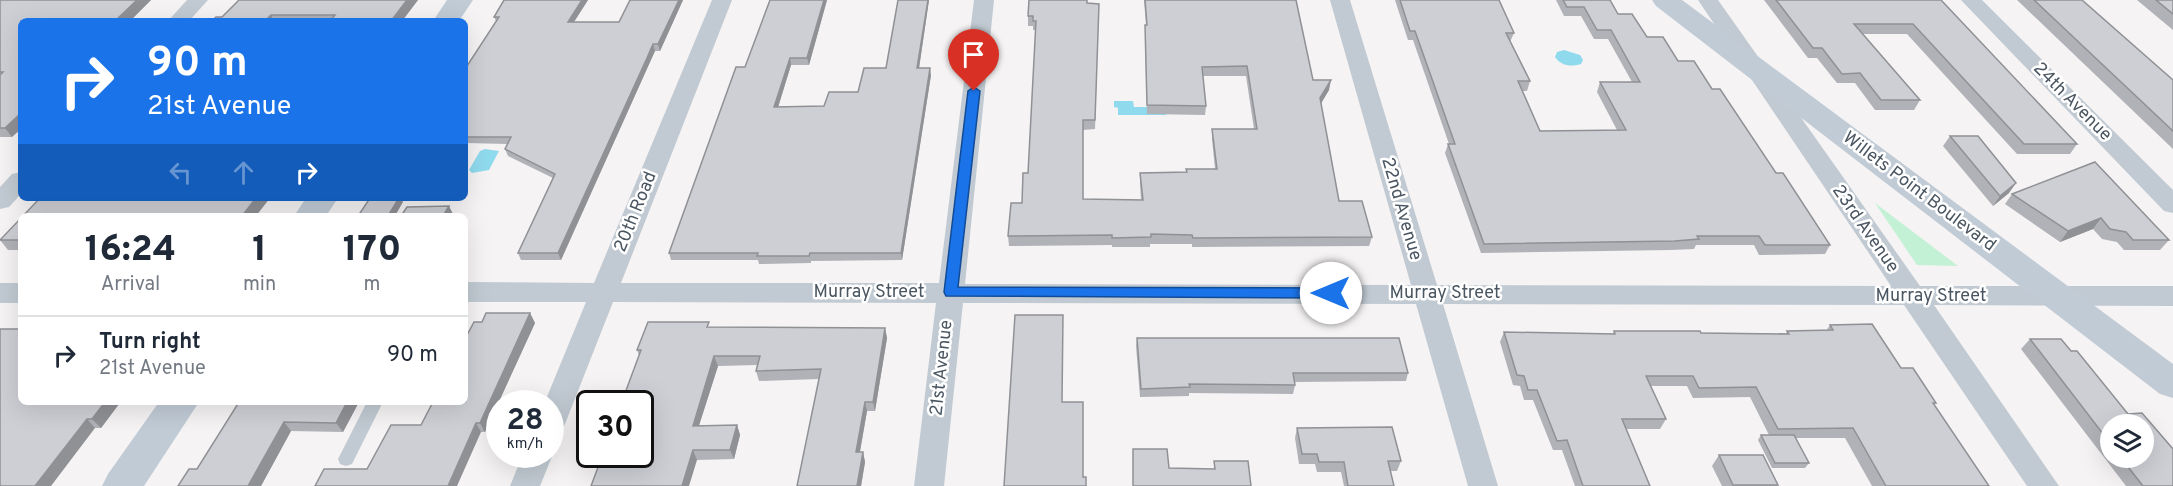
<!DOCTYPE html>
<style>
body{margin:0;font-family:Overpass,sans-serif;background:#f6f6f7;color:#1f2937;height:100vh;display:flex;flex-direction:column;font-size:22px;white-space:nowrap}
*{box-sizing:border-box;margin:0}
p{font-size:20px;color:#747a83}
.icon{flex:none;width:33px;height:33px;fill:none;stroke:currentColor;stroke-width:2;stroke-linecap:round;stroke-linejoin:round}
.map{position:relative;flex:1;overflow:hidden}
.panel{position:absolute;left:18px;top:213px;width:450px;height:192px;display:flex;flex-direction:column;background:#fff;border-radius:9px;box-shadow:0 6px 24px #0002}
.panel>*{flex:none}
.banner{position:absolute;left:18px;top:18px;width:450px;height:183px;border-radius:9px;box-shadow:0 6px 24px #0002;background:#1a73e8;color:#fff;overflow:hidden}
.controls{position:absolute;left:2100px;top:414px;display:grid;gap:12px}
.controls a{display:grid;place-items:center;width:54px;height:54px;border-radius:50%;background:#fff;box-shadow:0 6px 24px #0002;font-size:30px}
.speed{position:absolute;left:486px;top:390px;display:flex;gap:12px;font-size:30px;font-weight:700;text-align:center}
.speed>*{display:grid;place-content:center;width:78px;height:78px;border-radius:50%;background:#fff;box-shadow:0 6px 24px #0002;line-height:1}
.speed small{font-size:15px;font-weight:400}
.speed .limit{border:3px solid #111;border-radius:9px;background:#fff;color:#111}
.pin{position:absolute;display:grid;place-items:center;width:51px;height:51px;color:#fff;margin:-62px -26px;border-radius:50% 50% 50% 0;rotate:-45deg;box-shadow:0 0 6px #0007}
.pin .icon{rotate:45deg}
.me{position:absolute;width:66px;margin:-33px;rotate:270deg;stroke-linejoin:round;filter:drop-shadow(0 0 4px #0008)}
.turn{display:flex;align-items:center;gap:21px;height:126px;padding:0 30px;font-size:27px}
.turn .icon{width:78px;height:78px;stroke-width:2.5}
.turn b{display:block;font-size:42px;line-height:51px}
.lanes{display:flex;align-items:center;height:57px;padding:0 30px;background:#0003;justify-content:center;gap:30px;direction:ltr}
.lanes .off{opacity:.35}
.eta{display:flex;justify-content:space-evenly;align-items:center;height:102px;text-align:center}
.eta b{font-size:36px;font-weight:800;line-height:42px}
ul{padding:0;list-style:none}
li{display:flex;align-items:center;gap:18px;height:78px;padding:0 30px;border-top:2px solid #e0e1e3}
li div{flex:1}
li b{display:block;font-size:22px}
li em{font-style:normal}
.map>svg:first-child{display:block}
.green{fill:#c3f1d5}
.water{fill:#90daee}
.lines{fill:none;stroke-linecap:round;stroke-linejoin:round}
.lane{fill:#c1cad2;fill-rule:evenodd}
.street{fill:#c1cad2;fill-rule:evenodd}
.secondary{fill:#c1cbd6;fill-rule:evenodd}
.wall{fill:#b0b2b7;fill-rule:evenodd}
.shaded-wall{fill:#909195}
.building{fill:#cdcfd5;stroke:#909195;stroke-width:1.5}
.route{fill:#1a73e8;stroke:#114b97;stroke-width:1.5}
.labels{text-anchor:middle;dominant-baseline:central;stroke-width:5;stroke-linejoin:round;paint-order:stroke}
.street-label{font-size:18px;fill:#4a5661;stroke:#fff}
</style>
<div class="map">
<svg width="2173" height="486" viewBox="0 0 2173 486">
<rect width="100%" height="100%" fill="#f5f3f3"/>
<path class="green" d="M1875,203L1958,266L1917,265Z"/>
<path class="water" d="M1564,50L1580,55L1583,60L1581,64C1571,67 1561,66 1555,57L1557,52Z
M1114,101H1133L1134,107H1165L1166,115H1118V108L1114,107Z
M485,149L499,151L489,170L472,173L469,170L480,151Z"/>
<g class="lines">
<path class="lane" d="M367,402H383L352,464L346,466L340,464L338,459Z"/>
<path class="street" d="M187,0H208L189,21H168Z
M712,0H732L621,283H939L974,0H994L965,284L1411,285L1330,0H1350L1437,285L1891,286L1698,0H1718L1920,286H2173V306L1934,305L2059,486H2027L1904,305L1443,304L1498,486H1468L1416,304L963,303L944,486H914L936,303L613,302L565,424L560,432L550,436V404H544L586,302H465V282L594,283Z
M1961,0H1982L2173,190V213L2164,211Z
M21,172V194L9,207L0,209V187L12,174Z
M0,283H21V303H0Z
M550,449L553,454L540,486H510L523,454H550Z"/>
<path class="secondary" d="M447,0H473L459,21H433Z
M1652,0H1682L2173,364V398L2160,394L1656,6Z
M306,198H338L326,216H294Z
M159,402H199L144,486H102L108,474Z"/>
</g>
<path class="wall" d="M0,0H151L130,21H21L12,137H0Z
M239,0H418L402,21H212L222,17Z
M504,0H588L574,22H619L683,0L660,51H655L649,64L561,260H521L518,253L553,178L508,156L505,149L508,144L465,143V69L496,21L494,17Z
M827,0L809,65H791L778,107L824,106L858,92L886,68L929,0L919,68L931,75L902,260L811,261V263L759,264L758,260H671L669,253L745,67Z
M1144,0H1296L1313,80L1329,90L1321,103L1339,201L1372,237L1369,246L1192,247V244H1150V247H1112V245L1009,246L1008,236L1022,203L1028,173L1036,30H1033V26H1028V16L1087,3L1099,4L1095,129L1083,130V199L1141,200L1140,183V173L1186,172V169H1215L1212,139V129H1254L1246,76H1203L1206,106L1205,115L1147,114L1145,35V25H1146Z
M1395,0H1499L1514,33L1510,42L1530,81L1527,91H1522L1540,131L1617,130L1597,92L1600,82H1632L1608,39H1594L1581,16H1564L1556,0H1610L1618,14L1678,61L1712,89L1830,245L1825,254L1759,255L1754,245H1696L1694,249L1670,250L1481,253L1445,153L1448,144H1449L1413,40H1408Z
M1764,0H1941L2077,144L2070,154H2017L1907,34H1863L1920,100L1914,110H1875L1855,83H1837L1817,58H1808Z
M2017,0H2082L2173,80V149Z
M2137,0H2173V30Z
M1950,136L2009,193L1993,206L1943,146Z
M2095,162L2169,240L2160,250H2124L2117,242L2102,239L2093,229L2060,242L2005,204L2012,194Z
M21,218V250H8L0,240Z
M530,313L535,323L485,432H481L367,469L421,425L482,322Z
M1830,325L1901,368L1936,403L1934,405L1989,486H1872L1845,438H1796L1809,463L1805,468H1772L1758,440L1761,435H1769L1750,397L1693,398L1687,386H1651L1666,419L1660,429H1626L1650,486H1575L1562,450H1553L1533,400H1524L1520,386L1513,385L1500,342L1504,332L1613,334L1614,331L1786,334L1787,331H1826Z
M711,327L885,328L887,338L875,411H867L860,452H863L865,462L861,486H797L819,379L759,381L756,371L757,365L718,366L699,425H737L740,435L734,459L697,460L640,454L639,355L637,350Z
M1137,338L1408,373L1406,381L1294,382L1295,385L1293,394L1189,393V396L1140,397L1136,346Z
M2030,339L2071,351L2173,486H2126L2021,349ZM2110,424L2144,458H2110Z
M21,402H126L124,405L119,404L101,428H95Z
M236,402H359L343,432L291,431L261,486H178L197,469L238,404Z
M1297,428L1401,461L1397,471H1390L1394,486H1344L1341,472H1317L1315,464H1299L1295,438Z
M1719,455L1778,485L1777,486H1722L1712,466Z"/>
<path class="shaded-wall" d="M137,0H151L130,21H115Z
M407,0H418L402,21H391Z
M582,0H588L570,28L568,22Z
M679,0H683L660,51L658,44Z
M824,0H827L809,65L807,58Z
M928,0H929L918,75L917,68Z
M271,15L274,21H265Z
M653,44L655,51L561,260L558,253Z
M790,58L791,65L776,114L774,107Z
M930,68L931,75L902,260L901,253Z
M1331,80L1329,90L1319,107L1320,98Z
M21,113V129L12,137L5,128Z
M2016,183L2009,193L1993,206L2000,196Z
M256,198H270L256,216H242Z
M399,198H401L403,202L395,216H388Z
M449,206L454,216H443Z
M2101,218L2093,229L2060,242L2068,231Z
M530,313L535,323L485,432L480,423Z
M885,328L887,338L875,411L873,402Z
M714,356L718,366L696,435L693,426Z
M105,402H116L119,404L101,428L92,419Z
M347,402H359L343,432L336,423Z
M865,402L867,411L858,462L856,452Z
M87,419L95,428L51,486H35Z
M284,422L291,431L261,486H248Z
M476,423L481,432L457,486H448Z
M737,425L740,435L734,459L730,450Z
M693,450L697,460L689,486H682Z
M863,452L865,462L861,486H857Z"/>
<path class="building" d="M0,0H137L115,21H21V113L5,128H0V75L3,72H0Z
M239,0H407L391,21H330L335,15H271L265,21H212L216,17H222Z
M504,0H582L568,22H619L630,0H679L658,44H653L647,58L558,253H518L555,174L505,149L511,137H465V69L499,17H494Z
M770,0H824L807,58H790L774,107L824,106L829,92H858L864,68H886L898,0H928L917,68H930L901,253H810L809,256H757L758,253H669L736,67H745Z
M1029,0H1087V3L1099,4L1095,120H1083V199L1143,200L1140,173L1187,172L1186,169H1217L1212,129H1257L1247,66L1202,67L1206,106L1147,105L1145,25H1147L1145,0H1296L1313,80H1331L1320,98L1339,201H1362L1372,237L1193,238L1192,235L1151,234V237L1112,238V235L1008,236L1011,203H1022L1023,173H1028L1036,21H1033V16H1028Z
M1400,0H1499L1514,33H1506L1530,81H1518L1540,131L1626,130L1600,82H1640L1611,30H1597L1584,7H1567L1563,0H1610L1618,14H1632L1647,37H1663L1678,61H1694L1712,89H1720L1776,173H1783L1830,245H1765L1759,236H1697L1699,239L1675,241L1484,244L1448,144H1455L1415,31H1410Z
M1776,0H1941L2077,144H2024L1913,24H1854L1920,100H1881L1860,73L1842,74L1822,48H1813Z
M2034,0H2082L2173,80V131Z
M2156,0H2173V14Z
M1950,136H1978L2016,183L2000,196Z
M2095,162L2169,240H2133L2126,232L2110,229L2101,218L2068,231L2012,194Z
M40,198H256L242,216H23Z
M370,198H399L388,216H358Z
M449,206L443,216H401L407,207Z
M21,218V240H0Z
M486,313H530L480,423H476L448,486H315L324,469H367L391,425H421L433,402H465V339L474,322H482Z
M1015,315H1063L1062,402H1083V477H1086V486H1004Z
M648,322H709L707,327L885,328L873,402H865L856,452H863L857,486H797L821,369L756,371L760,356H714L693,426L737,425L730,450H693L682,486H591L603,454H640V404H621L641,350H637Z
M1872,324L1901,368H1913L1936,403H1933L1989,486H1886L1853,428L1778,429L1756,387L1699,388L1693,376H1646L1666,419H1622L1650,486H1583L1567,440L1557,441L1537,390H1528L1524,376L1517,375L1504,332L1615,334L1614,331H1700L1701,333L1789,334L1787,331L1833,330L1830,325Z
M0,329H21V402H105L92,419H87L35,486H0Z
M1137,338H1399L1408,373H1293L1295,385L1189,384L1190,387L1141,389Z
M2030,339H2061L2071,351H2077L2128,414L2142,413L2173,449V486H2143L2121,458H2144V424H2110V443Z
M239,402H347L336,423L284,422L248,486H178L189,469H197Z
M1392,427L1401,461H1388L1394,486H1348L1344,462H1319L1317,454H1302L1297,428Z
M1761,435H1794L1809,463H1775Z
M1133,449H1167L1169,468L1215,469L1214,461H1248L1251,486H1133Z
M1719,455H1763L1778,485H1733Z"/>
<path class="route" d="M974,87L980,91L958,287L1331,288L1338,293L1331,298L946,296L944,292L968,91Z"/>
<g class="labels">
<g class="street-label">
<text transform="translate(2072 102) rotate(45)">24th Avenue</text>
<text transform="translate(1919 192) rotate(37)">Willets Point Boulevard</text>
<text transform="translate(1401 209) rotate(74)">22nd Avenue</text>
<text transform="translate(636 212) rotate(-68)">20th Road</text>
<text transform="translate(1865 229) rotate(55)">23rd Avenue</text>
<text x="869" y="292">Murray Street</text>
<text x="1445" y="293">Murray Street</text>
<text x="1931" y="296">Murray Street</text>
<text transform="translate(942 368) rotate(-84)">21st Avenue</text>
</g>
</g>
</svg>
<div class="controls">
<a><svg class="icon" aria-label="layers" viewBox="0 0 24 24"><path d="M12 4l9 5-9 5-9-5zM3 14l9 5 9-5"/></svg></a>
</div>
<div class="speed"><div>28<small>km/h</small></div><div class="limit">30</div></div>
<div class="pin" style="left:974px;top:91px;background:#d93025"><svg class="icon" aria-label="arrive" viewBox="0 0 24 24"><path d="M6 21V4h12l-3 4 3 4H6"/></svg></div>
<svg class="me" style="left:1331px;top:293px" viewBox="-20 -20 40 40"><circle r="19" fill="#fff"/><path d="M0-13L10 11 0 6-10 11z" fill="#1a73e8"/></svg>
<div class="banner">
<div class="turn"><svg class="icon" aria-label="right" viewBox="0 0 24 24"><path d="M7 20v-9h11M14 6l5 5-5 5"/></svg><div><b>90 m</b>21st Avenue</div></div>
<div class="lanes"><svg class="icon off" aria-label="left" viewBox="0 0 24 24"><path d="M17 20v-9H6M10 6l-5 5 5 5"/></svg><svg class="icon off" aria-label="ahead" viewBox="0 0 24 24"><path d="M12 20V5M6 11l6-6 6 6"/></svg><svg class="icon" aria-label="right" viewBox="0 0 24 24"><path d="M7 20v-9h11M14 6l5 5-5 5"/></svg></div>
</div>
<section class="panel">
<div class="eta">
<div><b>16:24</b><p>Arrival</p></div>
<div><b>1</b><p>min</p></div>
<div><b>170</b><p>m</p></div>
</div>
<ul>
<li><svg class="icon" aria-label="right" viewBox="0 0 24 24"><path d="M7 20v-9h11M14 6l5 5-5 5"/></svg><div><b>Turn right</b><p>21st Avenue</p></div><em>90 m</em></li>
</ul>
</section>
</div>
